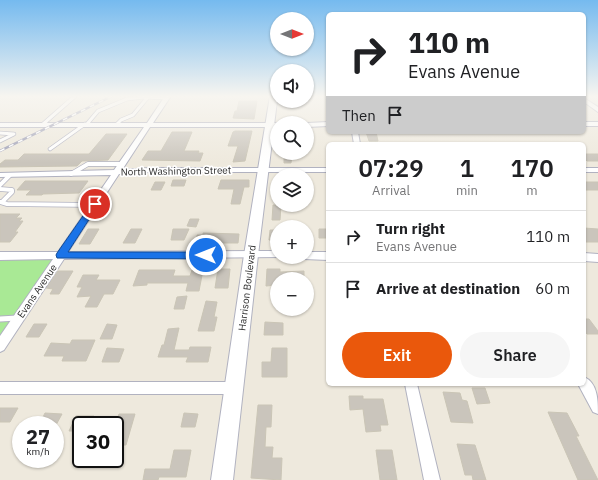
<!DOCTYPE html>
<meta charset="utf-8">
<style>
body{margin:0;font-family:"IBM Plex Sans",sans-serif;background:#f6f6f6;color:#202124;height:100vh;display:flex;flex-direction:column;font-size:15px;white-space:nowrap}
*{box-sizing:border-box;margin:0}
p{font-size:13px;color:#757577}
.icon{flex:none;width:22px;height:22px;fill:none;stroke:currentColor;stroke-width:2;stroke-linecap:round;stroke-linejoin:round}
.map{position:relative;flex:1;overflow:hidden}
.drawer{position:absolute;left:326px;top:142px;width:260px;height:244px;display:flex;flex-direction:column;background:#fff;border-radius:6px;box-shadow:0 1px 3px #0004}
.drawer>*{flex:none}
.top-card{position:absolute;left:326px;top:12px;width:260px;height:122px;border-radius:6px;box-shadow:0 1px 3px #0004;background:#fff;color:#202124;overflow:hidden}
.needle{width:26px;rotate:90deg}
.buttons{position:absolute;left:270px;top:12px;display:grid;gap:8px}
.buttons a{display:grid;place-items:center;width:44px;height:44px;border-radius:50%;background:#fff;box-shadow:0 1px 3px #0004;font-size:20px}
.speed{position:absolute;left:12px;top:416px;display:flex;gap:8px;font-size:20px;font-weight:700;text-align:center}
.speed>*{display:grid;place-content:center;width:52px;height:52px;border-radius:50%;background:#fff;box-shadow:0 1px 3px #0004;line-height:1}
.speed small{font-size:10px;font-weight:400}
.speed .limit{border:2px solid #111;border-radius:6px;background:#fff;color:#111}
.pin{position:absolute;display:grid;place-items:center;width:34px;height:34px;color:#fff;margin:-17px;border:2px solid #fff;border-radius:50%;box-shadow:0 1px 4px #0007}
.me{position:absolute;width:44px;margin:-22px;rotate:270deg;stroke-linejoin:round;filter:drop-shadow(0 0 3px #0008)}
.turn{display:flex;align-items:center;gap:14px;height:84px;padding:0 16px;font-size:18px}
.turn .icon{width:52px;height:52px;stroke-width:2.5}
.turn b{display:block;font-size:28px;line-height:34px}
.then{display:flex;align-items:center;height:38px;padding:0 16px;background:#0003;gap:8px;font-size:15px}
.eta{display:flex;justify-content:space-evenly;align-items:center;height:68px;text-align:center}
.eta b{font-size:24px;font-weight:600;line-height:28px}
.action{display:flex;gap:8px;margin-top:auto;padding:8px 16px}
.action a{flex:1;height:46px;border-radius:24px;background:#ea580c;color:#fff;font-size:16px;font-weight:600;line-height:46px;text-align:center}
.action a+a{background:#f6f6f6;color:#202124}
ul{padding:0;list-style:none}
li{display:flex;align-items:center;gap:12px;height:52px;padding:0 16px;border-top:1px solid #e0e0e0}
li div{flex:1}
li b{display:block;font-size:15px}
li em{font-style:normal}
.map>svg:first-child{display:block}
.green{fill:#a9e995}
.building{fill:#cac5bc;stroke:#cac5b6}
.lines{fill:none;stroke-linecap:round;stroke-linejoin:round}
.lane-far2-casing{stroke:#b1b2c0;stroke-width:4.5}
.lane-far1-casing{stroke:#b1b2c0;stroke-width:5.5}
.lane-casing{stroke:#b1b2c0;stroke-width:7}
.street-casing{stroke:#b1b2c0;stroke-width:2}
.secondary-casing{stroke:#b1b2c0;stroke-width:2}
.lane-far2{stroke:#fff;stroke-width:3}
.lane-far1{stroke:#fff;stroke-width:4}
.lane{stroke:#fff;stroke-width:5}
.street{fill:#fff;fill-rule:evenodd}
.secondary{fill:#fff;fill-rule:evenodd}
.rail-casing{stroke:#9fa0b7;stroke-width:2.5}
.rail{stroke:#fff;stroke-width:1.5;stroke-dasharray:5;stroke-linecap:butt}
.route{fill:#1a73e8;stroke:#114b97}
.labels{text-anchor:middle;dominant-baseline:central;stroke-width:3.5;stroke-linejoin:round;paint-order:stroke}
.street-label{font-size:10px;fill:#2c2c2c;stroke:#fff}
</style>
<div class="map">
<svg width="598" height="480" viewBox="0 0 598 480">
<rect width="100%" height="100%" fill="#eee9dd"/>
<path class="green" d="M0,260H52L0,336Z"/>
<path class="building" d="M239,101H257L254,119L233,118L235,111H237Z
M235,131H252L245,161L233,162L238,146H228L233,132Z
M172,132H192L184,151H199L198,153H203L200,161L142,160L148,151H161Z
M366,132H376L378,141H369Z
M106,134H127L108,160L82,161L77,166L0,167V164L5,160H18L24,154H89Z
M284,154H292L291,163H284Z
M584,154H598V161H587L584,158Z
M173,180H186L184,186H171Z
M221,180H249V187H244L240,204H231L234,189H218Z
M25,181H88L79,193L43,194L42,195H26L31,190H17Z
M155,182H165L161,190H151Z
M584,182H598V190H584Z
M273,205H281L280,220H272Z
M0,214H20L16,218H22L19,221H23L15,232H18L10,242H0Z
M190,219H199L196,227L187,226Z
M584,228L598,229V242H584Z
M88,229H99L90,244H79Z
M131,229H142L135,243H123Z
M173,229H189L184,240H171Z
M319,229H328V238H319Z
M270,230H277V241L269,240Z
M203,233L239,234L238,243H221V241L197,240V235H203Z
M218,269H230L228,288H215Z
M267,269H280V272L304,271V279H277V285L266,286Z
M139,270H175L173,276H190L192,270H203L199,291H186L188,283H147V285L133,286Z
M58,271H73L59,294H50L53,289L46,288Z
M83,275H99L96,280H120L113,294H104L97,307H85L91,296L77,297L82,287H77Z
M187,296L184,309H174L177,297Z
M206,301L217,302L214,317H217L214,331H198Z
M584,319H589L598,331V334H587L584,330Z
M265,322L283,323V335H264Z
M34,324H47L39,337H26Z
M107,324L117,325L112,339H100Z
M179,328L174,350H189L190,347H211L208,362H186L188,357H158L162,345H164L168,329Z
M72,340H95L86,361H62L64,356H44L51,343L70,344Z
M107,348L124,349L119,362H102Z
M272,348H287V377H262V362H271Z
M472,388H485L490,403L477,404Z
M443,392L460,393L462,400L467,401L473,423L451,422Z
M349,396H363V399H383L388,425H380L381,431L366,432L363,409L350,410Z
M258,405H272L271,427H266L265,447H273L272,458H282L281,480L251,478Z
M0,408H18L10,422H0Z
M548,412L567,413L579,436H576L598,480H578Z
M45,413L62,414L56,425H39Z
M184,413L198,414L195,427H181Z
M119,414H135L126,445H117L122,431H115V426Z
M76,416H94L90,425H81V431H69Z
M457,444L475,445L486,480H473L472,475H465Z
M174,450H191L186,477H159L158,480H143L145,469H170Z
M376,450H392L397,480H380Z"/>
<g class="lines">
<g class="lane-far2-casing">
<path id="lane-far2" d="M87,124L98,111L127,99L144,97L167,98
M117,124L121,120L133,115L148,97
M42,125L75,96
M0,133L14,134L0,141
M50,149L85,124"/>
</g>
<g class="lane-far1-casing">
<path id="lane-far1" d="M71,174L88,164H122
M0,185L10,175
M0,189L12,190V192L2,202
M0,202L7,204L95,205"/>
</g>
<g class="lane-casing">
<path id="lane" d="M0,319L17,318"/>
</g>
<g class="street-casing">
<path id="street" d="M165,96H171L153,123H277V127H150L122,170L150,168H328V172H150L119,174L68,252L277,251V257H280L64,259L4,350L0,352V336L53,259L0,260V252H58L111,175L0,177V173L114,170L144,127H0V123H147Z
M584,98L598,107V112L584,102Z
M328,122V126L307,127V123Z
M584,122H598V126H584Z
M352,132H358L360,144H354Z
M584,168H598V172H584Z
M307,252H328V260L304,259L303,257H307Z
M584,253L598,254V262L584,261Z
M584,377C598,383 598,401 598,414L593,412L578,384H584Z
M0,382H235L240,383L241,388L240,393L235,394H0Z
M405,384H417L440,480H424Z"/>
</g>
<g class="secondary-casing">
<path id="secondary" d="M270,96H277V101L258,255L233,480H211L244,255Z"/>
</g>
<use href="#lane-far2" class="lane-far2"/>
<use href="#lane-far1" class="lane-far1"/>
<use href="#lane" class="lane"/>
<use href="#street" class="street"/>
<use href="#secondary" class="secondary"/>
<g class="rail-casing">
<path id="rail" d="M0,151L112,96"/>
</g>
<use href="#rail" class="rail"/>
</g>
<linearGradient id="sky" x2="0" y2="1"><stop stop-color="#75baef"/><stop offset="0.59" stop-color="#f7f5f0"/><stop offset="1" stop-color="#f7f5f0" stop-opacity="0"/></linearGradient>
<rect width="598" height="163" fill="url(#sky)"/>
<path class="route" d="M95,202L99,204L68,252H206L211,255L206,259L57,258L56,255L57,253L92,203Z"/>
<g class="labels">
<g class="street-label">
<text transform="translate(176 171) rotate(-1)">North Washington Street</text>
<text transform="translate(247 288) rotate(-83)">Harrison Boulevard</text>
<text transform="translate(37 291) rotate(-56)">Evans Avenue</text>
</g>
</g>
</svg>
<div class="buttons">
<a><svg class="needle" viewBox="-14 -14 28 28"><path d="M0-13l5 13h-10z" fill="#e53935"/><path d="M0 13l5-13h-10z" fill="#757577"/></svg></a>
<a><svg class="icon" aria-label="sound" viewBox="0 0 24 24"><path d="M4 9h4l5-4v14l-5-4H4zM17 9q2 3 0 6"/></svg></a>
<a><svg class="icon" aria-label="search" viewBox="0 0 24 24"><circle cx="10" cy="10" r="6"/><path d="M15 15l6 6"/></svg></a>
<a><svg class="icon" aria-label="layers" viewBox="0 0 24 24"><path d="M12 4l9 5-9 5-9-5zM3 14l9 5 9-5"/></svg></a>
<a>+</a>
<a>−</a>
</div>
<div class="speed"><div>27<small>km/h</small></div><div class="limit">30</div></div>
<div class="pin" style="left:95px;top:204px;background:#d93025"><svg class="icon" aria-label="arrive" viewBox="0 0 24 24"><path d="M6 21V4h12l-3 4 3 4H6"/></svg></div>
<svg class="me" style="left:206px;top:255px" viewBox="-20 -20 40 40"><circle r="17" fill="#1a73e8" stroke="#fff" stroke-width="3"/><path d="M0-11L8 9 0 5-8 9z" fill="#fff"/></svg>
<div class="top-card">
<div class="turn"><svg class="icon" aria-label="right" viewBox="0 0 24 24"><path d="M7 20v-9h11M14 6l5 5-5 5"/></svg><div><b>110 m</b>Evans Avenue</div></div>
<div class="then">Then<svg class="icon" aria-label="arrive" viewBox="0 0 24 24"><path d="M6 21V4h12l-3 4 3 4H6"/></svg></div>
</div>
<section class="drawer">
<div class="eta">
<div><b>07:29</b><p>Arrival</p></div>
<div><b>1</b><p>min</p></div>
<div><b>170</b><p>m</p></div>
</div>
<ul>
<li><svg class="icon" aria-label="right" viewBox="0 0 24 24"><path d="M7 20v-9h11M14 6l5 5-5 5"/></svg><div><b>Turn right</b><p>Evans Avenue</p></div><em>110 m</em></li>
<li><svg class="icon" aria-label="arrive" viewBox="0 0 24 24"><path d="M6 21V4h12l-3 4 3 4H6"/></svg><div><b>Arrive at destination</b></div><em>60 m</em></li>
</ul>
<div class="action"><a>Exit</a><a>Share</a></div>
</section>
</div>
